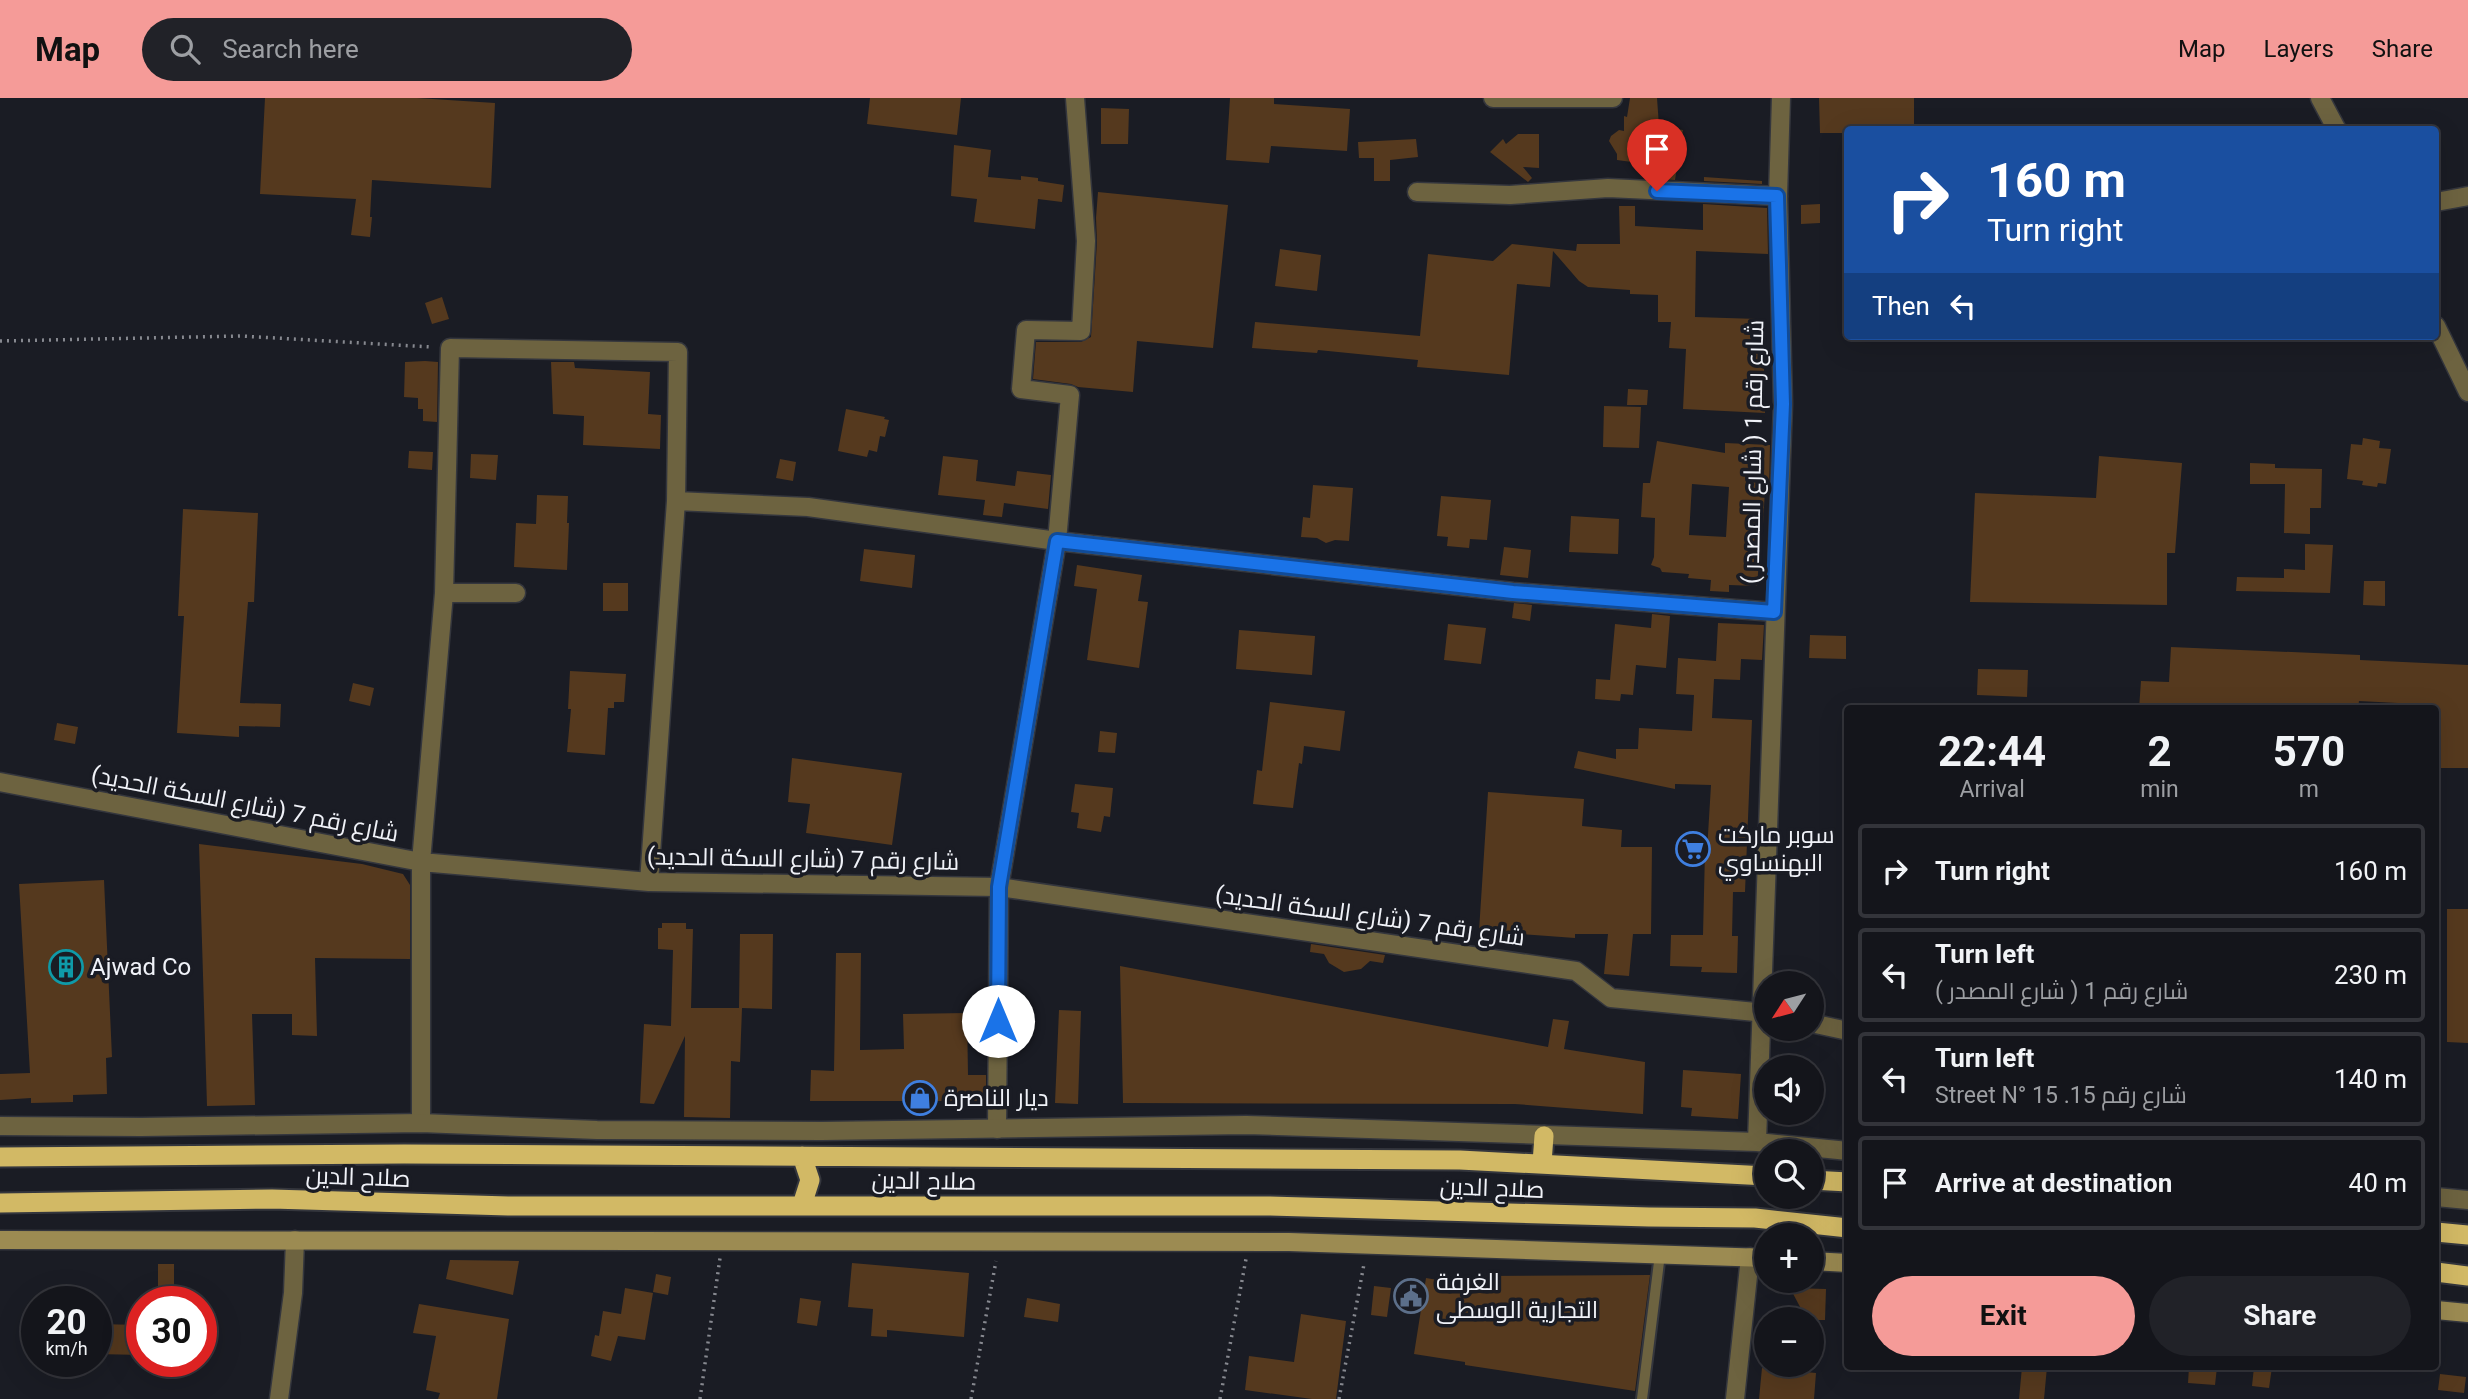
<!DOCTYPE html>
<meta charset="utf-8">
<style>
body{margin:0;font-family:Roboto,Cairo,sans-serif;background:#212228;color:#f1f3f6;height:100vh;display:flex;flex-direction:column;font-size:26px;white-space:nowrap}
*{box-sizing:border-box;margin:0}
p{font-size:23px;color:#9d9fa3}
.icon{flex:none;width:38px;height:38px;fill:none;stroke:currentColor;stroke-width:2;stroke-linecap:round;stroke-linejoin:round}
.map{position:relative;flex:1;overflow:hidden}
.details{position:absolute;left:1844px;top:607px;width:595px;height:665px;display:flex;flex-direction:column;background:#14151b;border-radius:7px;box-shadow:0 7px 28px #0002,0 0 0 2px #33343a}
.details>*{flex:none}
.top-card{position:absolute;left:1844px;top:28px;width:595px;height:214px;border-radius:7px;box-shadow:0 7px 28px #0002,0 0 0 2px #33343a;background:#1a4fa0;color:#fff;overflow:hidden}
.needle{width:46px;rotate:234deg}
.tools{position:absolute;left:1754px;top:873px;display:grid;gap:14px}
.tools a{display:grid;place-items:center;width:70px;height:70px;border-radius:50%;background:#14151b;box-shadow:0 7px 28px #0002,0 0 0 2px #33343a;font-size:35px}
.speed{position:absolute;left:21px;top:1188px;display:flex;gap:14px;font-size:35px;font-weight:700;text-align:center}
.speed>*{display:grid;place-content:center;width:91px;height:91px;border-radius:50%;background:#14151b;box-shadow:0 7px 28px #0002,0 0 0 2px #33343a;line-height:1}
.speed small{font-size:18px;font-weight:400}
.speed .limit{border:10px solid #d22;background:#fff;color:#111}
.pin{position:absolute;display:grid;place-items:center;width:60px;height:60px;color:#fff;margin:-72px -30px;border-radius:50% 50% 50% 0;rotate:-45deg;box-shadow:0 0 7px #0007}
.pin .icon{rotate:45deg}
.me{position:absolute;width:77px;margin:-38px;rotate:0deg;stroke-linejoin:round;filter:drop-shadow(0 0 5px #0008)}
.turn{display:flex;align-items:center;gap:24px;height:147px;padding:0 28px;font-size:32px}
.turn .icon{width:91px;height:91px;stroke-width:2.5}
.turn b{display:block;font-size:49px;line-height:60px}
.then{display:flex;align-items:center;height:66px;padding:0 28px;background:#0003;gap:14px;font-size:26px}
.eta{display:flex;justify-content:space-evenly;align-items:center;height:119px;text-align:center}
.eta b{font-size:42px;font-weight:700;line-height:49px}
.button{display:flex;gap:14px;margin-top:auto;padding:14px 28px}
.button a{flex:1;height:80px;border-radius:42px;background:#f59b98;color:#111;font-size:28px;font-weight:700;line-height:80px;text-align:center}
.button a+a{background:#212228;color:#f1f3f6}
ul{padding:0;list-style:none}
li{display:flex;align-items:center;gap:21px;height:94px;margin:0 14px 10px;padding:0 14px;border:4px solid #33343a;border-radius:7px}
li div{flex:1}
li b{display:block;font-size:26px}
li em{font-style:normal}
header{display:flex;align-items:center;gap:42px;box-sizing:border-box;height:98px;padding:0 35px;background:#f59b98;color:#111}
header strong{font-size:33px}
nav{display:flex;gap:38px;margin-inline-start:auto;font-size:24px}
.search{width:490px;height:63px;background:#212228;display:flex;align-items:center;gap:18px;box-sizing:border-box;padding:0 24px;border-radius:38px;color:#9d9fa3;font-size:26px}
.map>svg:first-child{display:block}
.building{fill:#55391e;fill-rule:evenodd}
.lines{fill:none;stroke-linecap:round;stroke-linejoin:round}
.service-casing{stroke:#34363d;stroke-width:14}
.minor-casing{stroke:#34363d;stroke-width:21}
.tertiary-casing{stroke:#34363d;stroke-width:21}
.secondary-casing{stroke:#34363d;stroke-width:21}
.trunk-casing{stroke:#34363d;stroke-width:23}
.path{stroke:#878990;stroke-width:3.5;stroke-dasharray:2 5;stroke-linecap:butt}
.service{stroke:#6d6340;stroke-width:10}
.minor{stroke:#6d6340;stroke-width:18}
.tertiary{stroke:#6d6340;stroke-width:18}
.secondary{stroke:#9c8b52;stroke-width:18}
.trunk{stroke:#d2b965;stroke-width:19}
.route-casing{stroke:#114b97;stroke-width:18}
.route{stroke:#1a73e8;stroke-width:12}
.labels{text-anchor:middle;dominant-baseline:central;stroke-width:7;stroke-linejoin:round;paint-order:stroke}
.street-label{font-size:24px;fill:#f0f2f8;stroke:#1a1c24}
.poi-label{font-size:24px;fill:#f0f2f8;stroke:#1a1c24;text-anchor:start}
</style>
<header>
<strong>Map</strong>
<div class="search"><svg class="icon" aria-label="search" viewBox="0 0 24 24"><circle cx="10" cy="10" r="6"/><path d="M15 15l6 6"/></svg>Search here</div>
<nav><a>Map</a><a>Layers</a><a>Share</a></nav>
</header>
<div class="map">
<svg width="2468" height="1301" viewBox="0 0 2468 1301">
<rect width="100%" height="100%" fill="#1a1c24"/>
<path class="building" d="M265,0H417L495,5L491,90L372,82L370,119H372L370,139L351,137L356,101L260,96Z
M870,0H961L957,37L867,26Z
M1230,0H1274V6L1350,11L1347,53L1271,48L1269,65L1226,62Z
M1630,0H1657L1659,28L1683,32L1675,82L1660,81L1661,68L1617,62V56L1609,43L1611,38L1619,32L1624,33V18L1627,19Z
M1819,0H1914V32H1848V35H1820Z
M1101,10L1129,11L1128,46H1101Z
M1518,36H1539V70L1523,69L1532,80L1528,84L1490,54L1503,41L1506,46Z
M1416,41L1418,59L1390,62V83H1374V60H1359L1358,44Z
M954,47L991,52L988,79L1021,82V78L1038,80V83L1064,87L1062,104L1038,101L1035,131L974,124L977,101L951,98Z
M1704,79L1762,83V86L1704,83Z
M1098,94L1228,107L1213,250L1137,243L1133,294L1078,289L1071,286L1033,281L1036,244H1081L1091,239L1097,144L1096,120Z
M1703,106L1767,110L1768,156L1696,153L1695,219L1758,221L1759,229H1763L1765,315L1683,311L1686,251L1669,250L1671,224H1658V197L1630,196V192L1588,189L1579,183L1553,153L1550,189L1517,186L1509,277L1417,269L1418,262L1318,252L1317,255L1252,250L1255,224L1420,238L1428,156L1493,163L1512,146L1576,153L1577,146H1620L1619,108H1635V128L1703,132Z
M1820,106V125L1801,126V107Z
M1280,151L1321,157L1317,193L1275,188Z
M442,199L449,221L432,226L425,205Z
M425,263L438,264L437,324L423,323V311H418V300L404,299L405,264Z
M551,264H574L575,270L650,274L648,316L661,317L660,351L583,347L584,318L553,316Z
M1628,291L1648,292L1647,307H1627Z
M1604,308L1641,309L1639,350L1603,349Z
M846,311L885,319L884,321L889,322L885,339L880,338L877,354L869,352L867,359L838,353Z
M2363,340L2380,343L2379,350L2391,351L2386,386L2378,385L2377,389L2362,387L2363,383L2347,381L2351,346L2362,347Z
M1657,343L1725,355V345L1770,347L1769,391H1765L1761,462H1759L1757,488L1729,487V494L1710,493L1711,482L1688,480L1689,476L1662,474L1660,470L1651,467L1654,459L1655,420L1641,419L1643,385H1650ZM1692,386L1729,389L1726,439L1689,437Z
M409,353L433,354L432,372L408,370Z
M471,356L498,357L496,382L470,380Z
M943,358L978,362L976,383L1015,388L1017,373L1051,377L1048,411L1004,405L1002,419L983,417L985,402L938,397Z
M2099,358L2182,365L2175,455H2167V507L1970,504L1975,395L2096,400Z
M780,361L796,364L793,383L776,380Z
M2250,365L2275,366V370L2322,371L2321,410H2310V436L2284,435L2285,386H2250Z
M1313,387L1353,390L1349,443L1335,442L1326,445L1317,440L1301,439L1303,419L1310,420Z
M537,397L568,398L567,425H569L567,472L514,469L516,425L536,426Z
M1441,398L1491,402L1487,442L1470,441L1469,450L1447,448L1448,439L1437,438Z
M183,411L258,415L254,504H248L240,605L281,606L280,629L239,628V639L177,635L184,518H178Z
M1571,418L1619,421L1618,456L1569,454Z
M2305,446L2333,447L2330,495L2236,493L2237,479L2284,480V471L2305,472Z
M1504,449L1531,452L1528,480L1500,477Z
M864,451L915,457L912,490L860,483Z
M1077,467L1142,477L1138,503L1148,504L1139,570L1087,562L1097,491L1074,488Z
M2364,483H2385V508L2363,507Z
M603,485H628V513H603Z
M1514,505L1532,507L1530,523L1512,520Z
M1652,516L1670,518L1666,570L1636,567L1633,597L1621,596L1620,603L1595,601L1596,581L1610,582L1615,526L1651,530Z
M1718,525L1764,527L1762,562L1741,561L1740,582L1714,581L1712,620L1752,622L1745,794H1733L1732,838H1738L1737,875L1701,874L1702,869L1670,868L1671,837H1703L1705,753H1707L1711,687L1675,686V691L1574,670L1578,653L1616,661V651H1638L1639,630L1692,633L1694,597L1676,596L1678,560L1716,563Z
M1448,526L1486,530L1481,566L1444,562Z
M1239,532L1315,538L1312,577L1236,571Z
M1810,537L1846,538V561L1809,560Z
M2171,549L2360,557V562L2468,567V670H2436V607L2359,603L2358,611H2139L2141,583L2169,584Z
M1978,571L2028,572L2027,599L1977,597Z
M570,573L626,576L624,604H614V610H608L605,657L567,654L571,611H568Z
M353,585L374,590L370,608L349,603Z
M1270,604L1345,613L1340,653L1304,648L1302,666L1299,665L1293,710L1253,706L1257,672L1262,673Z
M57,625L78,629L75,646L54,642Z
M1100,633L1117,635L1115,655L1098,654Z
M792,660L902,675L892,747L806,735L810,706L788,704Z
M1075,686L1113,690L1110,719L1104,718L1101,734L1077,730L1079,715L1071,714Z
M1488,694L1584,701L1582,728L1622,732L1621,749H1652L1651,836H1633L1629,878L1604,876L1608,836H1575V840L1479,833Z
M199,746L362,766L403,776L410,787V861L315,860L317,938L292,937V916H252L255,1007L207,1008Z
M104,782L112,959L106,960L107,996L73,997V1004L31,1005V1000L0,1002V976L30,975L19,786Z
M2447,811H2468V945L2447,944Z
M662,825H686V831H693L691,910H739L740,836H773L772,911L742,910L740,964L731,963L730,1020L684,1019L685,938L654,1006L640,1005L644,926L671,928L673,852L658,851V830H662Z
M1311,846L1385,857L1383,865L1370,863L1361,871L1344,874L1329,865L1324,856L1310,854Z
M836,855H861L860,952L904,951L903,916L967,915L968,977H986V1003H810L811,972L834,973Z
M1120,868L1548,949L1553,921L1569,923L1564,951L1645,964L1643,1016L1515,1006L1123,1005Z
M1059,912L1081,913L1078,1006L1055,1005Z
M1683,972L1741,976L1738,1021L1691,1018L1692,1010L1681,1009Z
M450,1162L519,1163L513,1197L446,1181Z
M852,1165L969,1175L964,1239L887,1232V1239L871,1238L873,1211L848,1209Z
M158,1166H174V1189H158Z
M656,1176L671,1179L668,1197L653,1194Z
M1650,1177L1635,1293L1465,1267V1264L1414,1256L1426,1180L1478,1189L1480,1178Z
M1374,1188L1391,1190L1387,1219L1371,1217Z
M625,1190L653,1195L645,1242L618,1238L611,1263L591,1258L595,1237L599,1238L603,1213L621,1216Z
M1790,1190L1826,1191L1825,1222H1807Z
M800,1200L821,1203L817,1228L797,1225Z
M1027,1200L1060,1206L1058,1224L1024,1219Z
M419,1206L509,1221L497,1301H438L440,1295L426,1292L436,1238L413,1235Z
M1301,1216L1346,1223L1336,1301H1312L1245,1292L1249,1258L1294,1264Z
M96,1226L142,1227V1257L96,1256Z
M2022,1269H2047L2044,1301H2019Z
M2189,1269H2217L2215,1287L2188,1285Z
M2254,1269H2272L2269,1290L2252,1288Z
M1762,1270L1816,1275L1814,1301H1759Z
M2440,1276L2466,1279L2464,1295L2438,1292Z"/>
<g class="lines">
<g class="service-casing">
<path id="service" d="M1642,1301L1660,1156"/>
</g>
<g class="minor-casing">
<path id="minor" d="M1493,0H1613
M2320,0L2337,32
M1417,94L1510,97L1608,90L1778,98
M2436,104L2468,98
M2436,228L2468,294
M676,403L808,409L1057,443L1513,494L1775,514
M444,495H516
M0,684L421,764L649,784L999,789L1576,873L1611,900L1766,915
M1811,925L1848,933
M421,1025V764L444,495L450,250L678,254L676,403L649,784
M997,1031L999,789L1057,443L1070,297L1021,291L1026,232L1081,233L1086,143L1075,0
M279,1301L293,1195L295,1142
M1735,1301L1750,1159"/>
</g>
<g class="tertiary-casing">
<path id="tertiary" d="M0,1028L141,1029L421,1025L597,1032L822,1033L1246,1027L1757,1044L1848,1053
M1757,1044L1783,306L1778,98L1781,0
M2436,1099L2468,1102"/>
</g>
<g class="secondary-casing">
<path id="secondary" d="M0,1142L1289,1144L1766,1160
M1811,1163L1848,1165
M2436,1212L2468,1215"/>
</g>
<g class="trunk-casing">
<path id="trunk" d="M0,1059L404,1056L1460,1062L1766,1078
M1542,1065L1544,1038
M1811,1082L1848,1084
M0,1105L272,1101L508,1108H1270L1649,1119L1755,1120L1848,1130
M802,1107L810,1082L802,1058
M2436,1134L2468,1137
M2436,1174L2468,1178"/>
</g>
<path class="path" d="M0,243L241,238L431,249
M700,1301L720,1160
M971,1301L996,1163
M1220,1301L1246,1161
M1339,1301L1364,1166"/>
<use href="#service" class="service"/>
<use href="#minor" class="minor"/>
<use href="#tertiary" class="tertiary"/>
<use href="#secondary" class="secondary"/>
<use href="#trunk" class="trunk"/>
</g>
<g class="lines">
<g class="route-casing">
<path id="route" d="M998,923L999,789L1057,443L1513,494L1774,514L1783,306L1777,98L1657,93"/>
</g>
<use href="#route" class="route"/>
</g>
<defs>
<g id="supermarket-ring" transform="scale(1.75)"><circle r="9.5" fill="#1a1c24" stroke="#3f7fe0" stroke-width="1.5"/><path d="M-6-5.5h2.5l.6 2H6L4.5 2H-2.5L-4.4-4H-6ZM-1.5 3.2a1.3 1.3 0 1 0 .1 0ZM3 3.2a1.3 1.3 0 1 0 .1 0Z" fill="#3f7fe0"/></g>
<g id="building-ring" transform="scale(1.75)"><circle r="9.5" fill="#1a1c24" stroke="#0f9aa8" stroke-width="1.5"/><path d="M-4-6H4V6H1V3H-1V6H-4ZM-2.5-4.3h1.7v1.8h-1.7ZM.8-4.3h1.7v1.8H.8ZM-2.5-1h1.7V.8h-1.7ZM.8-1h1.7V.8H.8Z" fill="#0f9aa8"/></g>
<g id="shop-ring" transform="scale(1.75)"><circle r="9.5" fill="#1a1c24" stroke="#3f7fe0" stroke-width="1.5"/><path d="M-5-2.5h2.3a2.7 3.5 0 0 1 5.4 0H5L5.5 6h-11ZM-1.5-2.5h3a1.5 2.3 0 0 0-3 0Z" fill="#3f7fe0"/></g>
<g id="civic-ring" transform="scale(1.75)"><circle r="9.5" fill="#1a1c24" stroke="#5c6f8a" stroke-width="1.5"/><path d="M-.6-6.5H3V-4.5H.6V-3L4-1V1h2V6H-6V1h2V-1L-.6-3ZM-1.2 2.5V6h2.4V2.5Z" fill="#5c6f8a"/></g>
</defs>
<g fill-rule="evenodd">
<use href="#supermarket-ring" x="1693" y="751"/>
<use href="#building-ring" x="66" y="869"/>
<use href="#shop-ring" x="920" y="1000"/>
<use href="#civic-ring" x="1411" y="1198"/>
</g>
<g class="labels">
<g class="street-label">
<text transform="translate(1753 354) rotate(-89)">شارع رقم 1 ( شارع المصدر )</text>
<text transform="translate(245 706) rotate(11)">شارع رقم 7 (شارع السكة الحديد)</text>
<text transform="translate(803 761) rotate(1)">شارع رقم 7 (شارع السكة الحديد)</text>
<text transform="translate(1370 818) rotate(8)">شارع رقم 7 (شارع السكة الحديد)</text>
<text transform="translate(358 1079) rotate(2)">صلاح الدين</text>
<text transform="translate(924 1083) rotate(1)">صلاح الدين</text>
<text transform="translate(1492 1090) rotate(2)">صلاح الدين</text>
</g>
<g class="poi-label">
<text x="1718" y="737">سوبر ماركت<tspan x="1718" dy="28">البهنساوي</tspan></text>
<text x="90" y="869">Ajwad Co</text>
<text x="944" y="1000">ديار الناصرة</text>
<text x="1436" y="1184">الغرفة<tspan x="1436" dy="28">التجارية الوسطى</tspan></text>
</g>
</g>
</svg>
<div class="tools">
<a><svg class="needle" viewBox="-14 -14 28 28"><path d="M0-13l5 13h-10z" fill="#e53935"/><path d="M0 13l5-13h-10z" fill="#9d9fa3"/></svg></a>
<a><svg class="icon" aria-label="sound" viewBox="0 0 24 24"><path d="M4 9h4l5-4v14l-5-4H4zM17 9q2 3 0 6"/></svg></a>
<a><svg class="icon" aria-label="search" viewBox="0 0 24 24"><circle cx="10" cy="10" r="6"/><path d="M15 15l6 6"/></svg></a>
<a>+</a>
<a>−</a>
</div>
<div class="speed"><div>20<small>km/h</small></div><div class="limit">30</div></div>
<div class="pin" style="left:1657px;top:93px;background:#d93025"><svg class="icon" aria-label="arrive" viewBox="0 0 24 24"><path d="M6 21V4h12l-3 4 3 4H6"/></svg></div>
<svg class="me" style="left:998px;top:923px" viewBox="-20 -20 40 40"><circle r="19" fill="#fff"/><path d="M0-13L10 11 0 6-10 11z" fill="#1a73e8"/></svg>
<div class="top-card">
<div class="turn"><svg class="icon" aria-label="right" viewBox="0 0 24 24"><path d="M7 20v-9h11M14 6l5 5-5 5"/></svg><div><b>160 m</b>Turn right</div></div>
<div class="then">Then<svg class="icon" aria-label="left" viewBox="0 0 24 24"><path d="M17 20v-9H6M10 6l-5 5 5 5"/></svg></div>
</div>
<section class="details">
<div class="eta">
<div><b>22:44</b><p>Arrival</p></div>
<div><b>2</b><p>min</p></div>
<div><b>570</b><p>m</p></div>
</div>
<ul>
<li><svg class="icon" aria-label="right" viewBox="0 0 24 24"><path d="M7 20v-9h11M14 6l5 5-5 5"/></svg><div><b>Turn right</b></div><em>160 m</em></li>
<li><svg class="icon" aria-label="left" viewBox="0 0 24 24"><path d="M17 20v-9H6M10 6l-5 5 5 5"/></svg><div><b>Turn left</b><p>شارع رقم 1 ( شارع المصدر )</p></div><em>230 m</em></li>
<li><svg class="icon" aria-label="left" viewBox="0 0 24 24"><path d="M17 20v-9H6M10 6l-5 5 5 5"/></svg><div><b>Turn left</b><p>Street N° 15 .شارع رقم 15</p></div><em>140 m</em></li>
<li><svg class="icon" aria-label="arrive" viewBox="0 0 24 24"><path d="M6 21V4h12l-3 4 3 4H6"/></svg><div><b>Arrive at destination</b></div><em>40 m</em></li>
</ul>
<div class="button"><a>Exit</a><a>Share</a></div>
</section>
</div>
